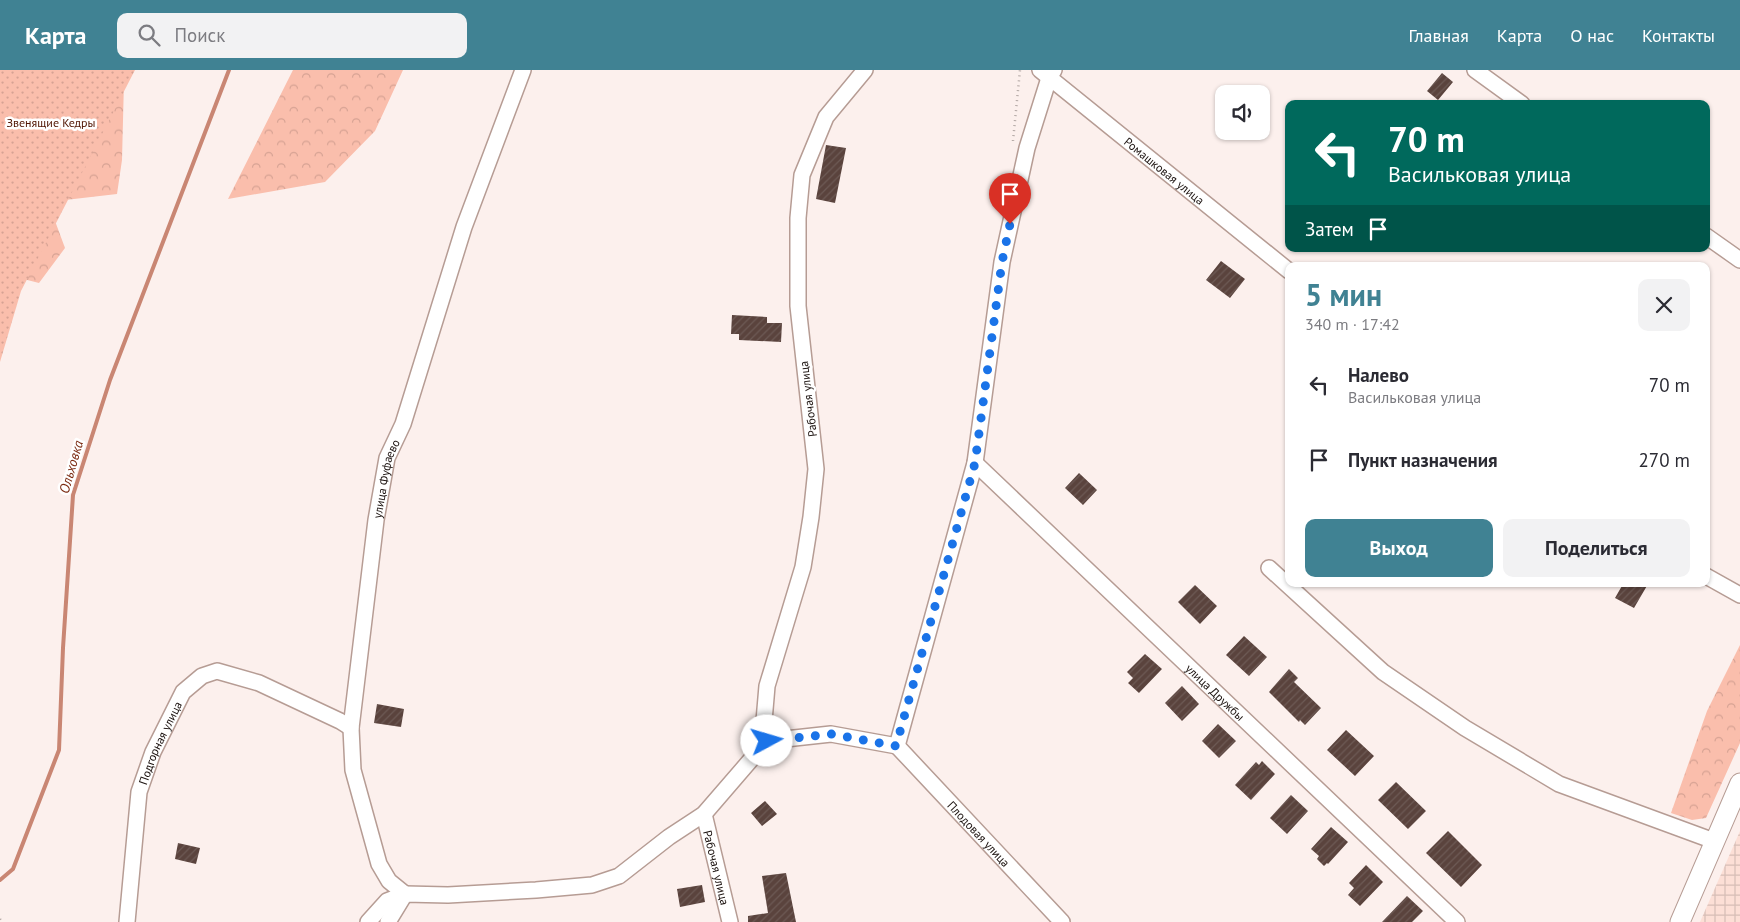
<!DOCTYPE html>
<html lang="ru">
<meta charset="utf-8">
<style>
body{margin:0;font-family:"PT Sans",sans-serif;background:#f2f2f3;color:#2b2b33;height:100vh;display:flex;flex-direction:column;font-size:19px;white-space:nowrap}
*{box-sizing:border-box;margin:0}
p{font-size:16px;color:#7c7c81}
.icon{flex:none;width:28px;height:28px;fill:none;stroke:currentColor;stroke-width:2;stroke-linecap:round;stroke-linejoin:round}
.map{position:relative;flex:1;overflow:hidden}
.details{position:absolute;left:1285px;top:192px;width:425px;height:325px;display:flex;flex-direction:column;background:#fff;border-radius:10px;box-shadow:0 1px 4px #0004}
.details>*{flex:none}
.hud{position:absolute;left:1285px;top:30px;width:425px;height:152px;border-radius:10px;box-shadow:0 1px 4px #0004;background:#00695c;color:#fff;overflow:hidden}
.tools{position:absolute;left:1215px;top:15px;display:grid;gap:10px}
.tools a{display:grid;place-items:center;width:55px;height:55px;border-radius:10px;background:#fff;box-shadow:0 1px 4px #0004;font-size:25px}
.pin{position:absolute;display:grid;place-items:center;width:42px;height:42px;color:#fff;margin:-51px -21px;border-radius:50% 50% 50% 0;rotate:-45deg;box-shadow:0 0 5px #0007}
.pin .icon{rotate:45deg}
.me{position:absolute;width:55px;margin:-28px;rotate:84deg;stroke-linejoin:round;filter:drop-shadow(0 0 4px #0008)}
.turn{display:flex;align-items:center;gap:18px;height:105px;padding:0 20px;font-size:22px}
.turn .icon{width:65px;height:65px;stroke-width:2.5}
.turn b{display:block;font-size:35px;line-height:42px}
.then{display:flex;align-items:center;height:48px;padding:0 20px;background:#0003;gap:10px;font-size:19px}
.round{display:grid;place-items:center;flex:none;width:52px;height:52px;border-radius:10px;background:#f2f2f3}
.headline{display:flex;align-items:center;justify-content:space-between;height:85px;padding:0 20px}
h1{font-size:30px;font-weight:700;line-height:38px;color:#408293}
.cta{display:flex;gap:10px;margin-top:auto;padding:10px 20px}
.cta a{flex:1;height:58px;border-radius:10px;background:#408293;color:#fff;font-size:20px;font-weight:700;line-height:58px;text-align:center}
.cta a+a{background:#f2f2f3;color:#2b2b33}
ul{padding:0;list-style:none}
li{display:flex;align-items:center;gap:15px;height:75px;padding:0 20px}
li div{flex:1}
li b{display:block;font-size:19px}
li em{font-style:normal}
header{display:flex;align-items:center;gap:30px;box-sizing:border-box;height:70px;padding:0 25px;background:#408293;color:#fff}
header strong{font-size:24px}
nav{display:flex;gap:28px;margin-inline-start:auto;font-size:18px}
.search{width:350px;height:45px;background:#f2f2f3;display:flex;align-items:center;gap:12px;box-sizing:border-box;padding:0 18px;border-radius:10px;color:#7c7c81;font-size:19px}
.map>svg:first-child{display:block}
.industrial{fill:url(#industrial-grid)}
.forest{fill:url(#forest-crowns)}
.garden{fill:url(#garden-dots)}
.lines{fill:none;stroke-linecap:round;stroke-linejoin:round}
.stream{stroke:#c98673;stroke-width:4}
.building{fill:url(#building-hatch)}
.minor-casing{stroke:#b69c94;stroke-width:18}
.tertiary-casing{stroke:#b69c94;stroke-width:21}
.path{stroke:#b1a6a3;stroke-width:2.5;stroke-dasharray:1 4;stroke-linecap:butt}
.minor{stroke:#fff;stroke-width:15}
.tertiary{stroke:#fff;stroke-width:19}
.route{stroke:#1a73e8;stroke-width:9;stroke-dasharray:0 16.2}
.labels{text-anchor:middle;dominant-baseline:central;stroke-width:5;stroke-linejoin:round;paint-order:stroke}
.park-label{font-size:12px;fill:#501402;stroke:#fff}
.street-label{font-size:12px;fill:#1a110e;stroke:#fff}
.water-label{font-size:14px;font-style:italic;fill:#7c2c13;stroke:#fff}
</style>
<header>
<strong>Карта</strong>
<div class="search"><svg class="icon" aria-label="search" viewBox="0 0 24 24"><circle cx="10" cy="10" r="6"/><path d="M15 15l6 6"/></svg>Поиск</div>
<nav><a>Главная</a><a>Карта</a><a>О нас</a><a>Контакты</a></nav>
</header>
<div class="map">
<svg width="1740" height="852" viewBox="0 0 1740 852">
<defs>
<pattern id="industrial-grid" width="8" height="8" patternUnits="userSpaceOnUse" patternTransform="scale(1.25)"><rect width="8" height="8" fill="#fcdfd6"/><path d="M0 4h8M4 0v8" fill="none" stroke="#d7beb6"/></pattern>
<pattern id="forest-crowns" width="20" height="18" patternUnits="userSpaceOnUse" patternTransform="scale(1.25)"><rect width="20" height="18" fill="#fabeac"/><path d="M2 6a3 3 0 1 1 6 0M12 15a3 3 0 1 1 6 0" fill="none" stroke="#d6a293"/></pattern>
<pattern id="garden-dots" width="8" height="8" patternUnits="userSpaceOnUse" patternTransform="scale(1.25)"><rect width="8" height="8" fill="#fabeac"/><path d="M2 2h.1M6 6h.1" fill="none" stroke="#d6a293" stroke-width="1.8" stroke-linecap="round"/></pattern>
<pattern id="building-hatch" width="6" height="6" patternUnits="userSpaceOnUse" patternTransform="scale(1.25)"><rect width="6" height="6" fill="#5a433d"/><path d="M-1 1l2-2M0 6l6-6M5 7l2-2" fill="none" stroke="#6d5a55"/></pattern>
</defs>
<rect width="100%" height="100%" fill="#fcf0ed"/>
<path class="industrial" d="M1740,761V852H1700Z"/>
<path class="forest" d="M293,0H403L375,61L325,112L228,129Z
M124,11L122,90L117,124L48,132L65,178L39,213L0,203V69Z
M1740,575V673L1706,748L1692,750L1671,743L1707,641Z"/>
<path class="garden" d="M0,0H135L21,221L0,292Z"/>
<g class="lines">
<path class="stream" d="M0,810L13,799L59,680L63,578L73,425L110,310L229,0"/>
</g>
<path class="building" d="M1442,3L1453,12L1438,30L1427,21Z
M826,75L846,78L835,133L816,129Z
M1221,191L1245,209L1230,228L1206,210Z
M732,245L767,247V253H782L781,272L739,270V264H731Z
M1079,403L1097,420L1083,435L1065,418Z
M1623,514H1648L1634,538L1615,528Z
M1195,515L1217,536L1200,554L1178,532Z
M1244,566L1267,587L1249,606L1226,585Z
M1145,584L1162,599L1139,623L1128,613L1133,608L1127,602Z
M1289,599L1298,608L1294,612L1321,638L1305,655L1300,650L1299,652L1269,622Z
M1182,616L1199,634L1182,651L1165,633Z
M377,634L404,639L401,657L374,653Z
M1218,654L1236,671L1219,688L1202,671Z
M1346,660L1374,686L1355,706L1327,680Z
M1262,691L1275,704L1251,730L1235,715L1256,692L1259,695Z
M1396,712L1426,741L1408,759L1378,730Z
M1291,725L1308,741L1287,764L1270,748Z
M765,731L777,744L762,756L751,743Z
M1331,757L1348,772L1328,794L1327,793L1324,796L1317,789L1319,786L1311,779Z
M1448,761L1482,795L1461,817L1426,783Z
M178,773L200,778L196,794L175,789Z
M1366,795L1383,812L1360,836L1348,825L1354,818L1349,813Z
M786,803L796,852H748V846L768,843L762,806Z
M702,815L705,832L680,837L677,819Z
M1407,826L1423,841L1412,852H1382Z"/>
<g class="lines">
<g class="minor-casing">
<g id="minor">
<path id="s1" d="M1040,0L1289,201"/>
<path d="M1475,0L1522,34"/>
<path d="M1706,166L1740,190"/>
<path id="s2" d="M975,393L1457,852"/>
<path d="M1269,498L1383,602L1465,658L1559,714L1714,771"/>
<path d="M1706,506L1740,525"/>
<path d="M767,671L764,651L767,616L803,497L811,447L816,399L798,236V148L802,105L826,47L865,0"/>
<path d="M897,676L975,393L1002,192L1027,78L1049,8L1054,0"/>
<path id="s3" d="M897,676L1062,852"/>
<path id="s4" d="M704,744L730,852"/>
<path id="s5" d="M405,824L389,811L379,794L353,700L351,658L376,450L387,388L403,354L464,157L523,0"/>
<path id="s6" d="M127,852L139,722L153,682L183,622L202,606L217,601L259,613L340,651L351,658"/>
<path d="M368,852L387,831L405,824L448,825L536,820L592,815L619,806L669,767L704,744L767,671L831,664L897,676"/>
<path d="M388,852L405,824"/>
</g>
</g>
<g class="tertiary-casing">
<path id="tertiary" d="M1680,852L1740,713"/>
</g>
<path class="path" d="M1013,71L1020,0
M0,849L2,852"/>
<use href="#minor" class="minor"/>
<use href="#tertiary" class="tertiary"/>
</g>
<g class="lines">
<path class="route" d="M767,671L831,664L896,676L975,393L1002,192L1010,154"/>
</g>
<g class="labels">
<g class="park-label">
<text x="51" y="52">Звенящие Кедры</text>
</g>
<g class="street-label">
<text stroke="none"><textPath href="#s1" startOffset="160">Ромашковая улица</textPath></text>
<text transform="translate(808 329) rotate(-97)">Рабочая улица</text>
<text stroke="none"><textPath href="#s5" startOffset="432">улица Фуфаево</textPath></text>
<text stroke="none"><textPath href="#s2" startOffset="332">улица Дружбы</textPath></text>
<text stroke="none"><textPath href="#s6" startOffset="184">Подгорная улица</textPath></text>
<text stroke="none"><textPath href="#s3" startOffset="120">Плодовая улица</textPath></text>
<text stroke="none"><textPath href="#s4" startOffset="55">Рабочая улица</textPath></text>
</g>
<g class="water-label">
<text transform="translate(71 397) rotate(-74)">Ольховка</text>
</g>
</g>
</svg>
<div class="tools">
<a><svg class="icon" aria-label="sound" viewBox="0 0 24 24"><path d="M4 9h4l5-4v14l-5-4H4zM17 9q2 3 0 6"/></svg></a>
</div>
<div class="pin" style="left:1010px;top:154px;background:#d93025"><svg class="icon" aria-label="arrive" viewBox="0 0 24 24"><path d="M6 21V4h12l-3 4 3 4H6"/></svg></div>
<svg class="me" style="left:767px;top:671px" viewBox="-20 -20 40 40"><circle r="19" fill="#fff"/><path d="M0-13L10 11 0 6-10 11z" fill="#1a73e8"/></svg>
<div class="hud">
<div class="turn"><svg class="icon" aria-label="left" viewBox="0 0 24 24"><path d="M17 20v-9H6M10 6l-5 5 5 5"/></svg><div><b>70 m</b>Васильковая улица</div></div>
<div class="then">Затем<svg class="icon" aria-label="arrive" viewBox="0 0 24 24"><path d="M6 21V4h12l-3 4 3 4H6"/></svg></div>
</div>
<section class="details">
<div class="headline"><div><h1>5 мин</h1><p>340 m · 17:42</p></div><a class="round"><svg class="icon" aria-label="close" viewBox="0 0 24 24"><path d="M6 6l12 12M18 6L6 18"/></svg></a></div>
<ul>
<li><svg class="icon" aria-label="left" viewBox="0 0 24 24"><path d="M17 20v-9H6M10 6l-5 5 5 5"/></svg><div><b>Налево</b><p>Васильковая улица</p></div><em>70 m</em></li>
<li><svg class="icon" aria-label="arrive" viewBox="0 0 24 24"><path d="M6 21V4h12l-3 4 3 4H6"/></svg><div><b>Пункт назначения</b></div><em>270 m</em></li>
</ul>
<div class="cta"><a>Выход</a><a>Поделиться</a></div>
</section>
</div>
